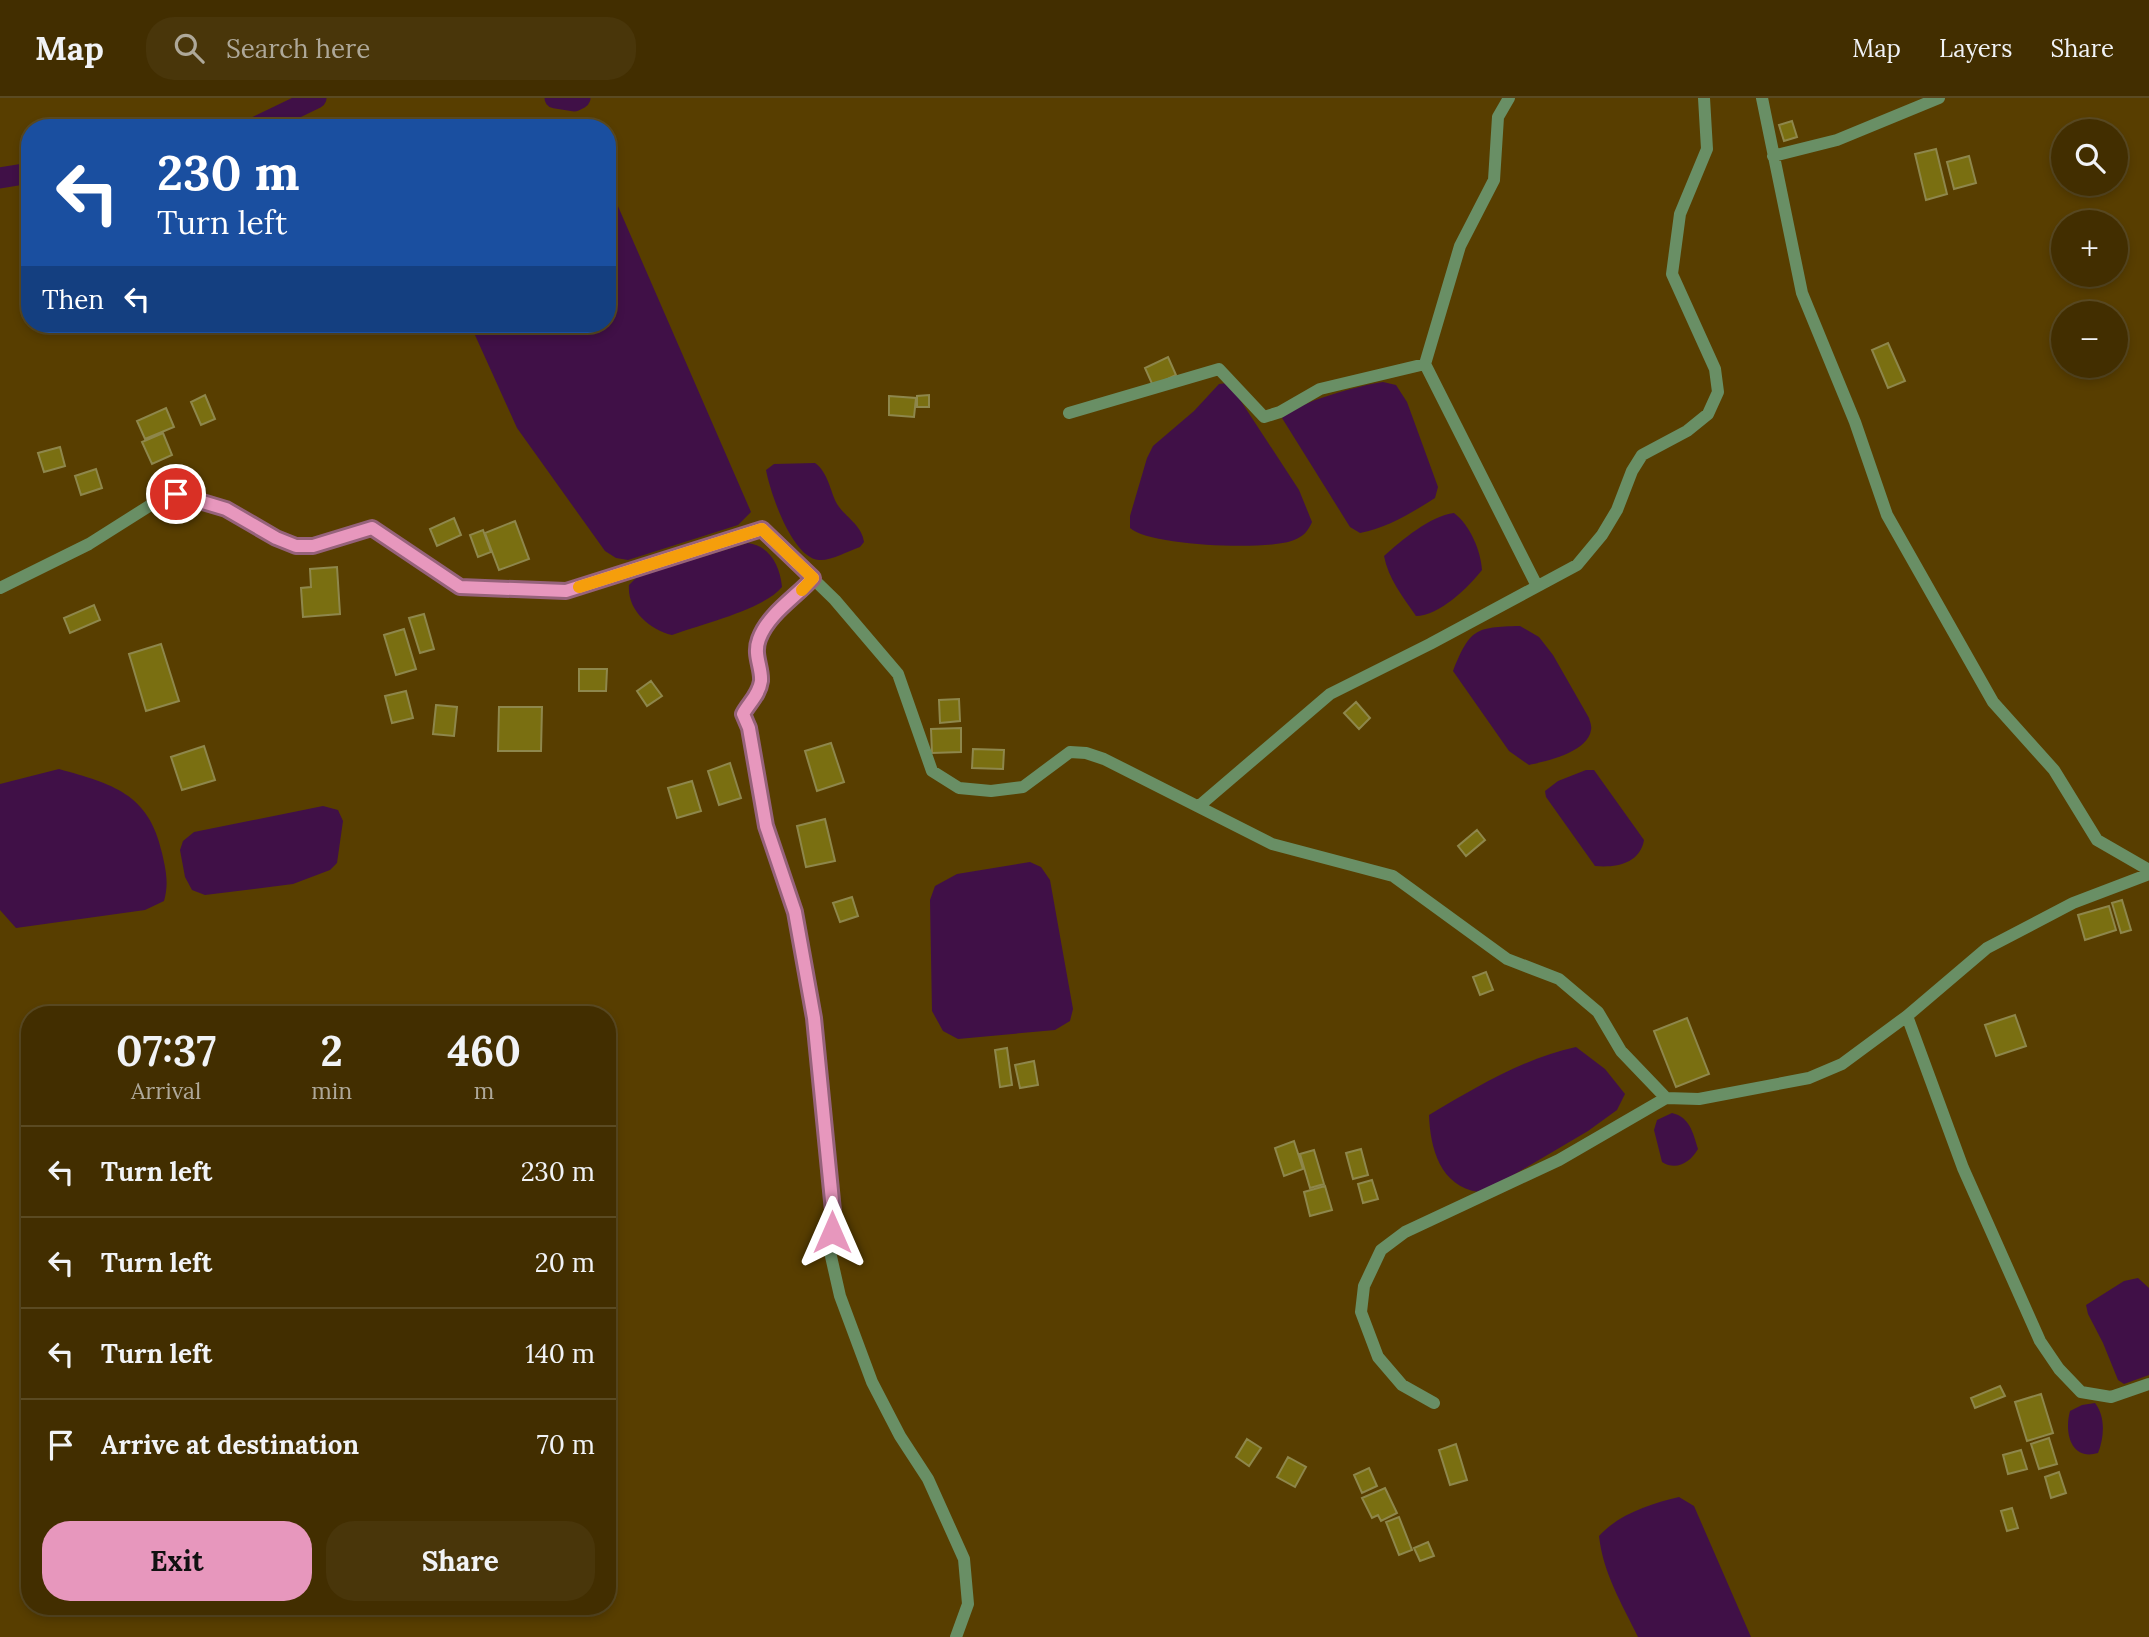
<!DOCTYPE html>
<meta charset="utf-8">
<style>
body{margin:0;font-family:Lora,serif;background:#49360a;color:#f1f3f6;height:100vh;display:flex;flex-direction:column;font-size:26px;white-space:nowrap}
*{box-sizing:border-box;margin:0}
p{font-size:23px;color:#aea899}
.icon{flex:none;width:38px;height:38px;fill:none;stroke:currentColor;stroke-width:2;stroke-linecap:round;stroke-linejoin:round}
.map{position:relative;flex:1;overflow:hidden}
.panel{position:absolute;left:21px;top:908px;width:595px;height:609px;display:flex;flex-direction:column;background:#422e00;border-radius:28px;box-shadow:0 4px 10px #0003,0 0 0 2px #5a4a22}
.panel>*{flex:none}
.banner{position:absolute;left:21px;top:21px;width:595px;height:214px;border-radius:28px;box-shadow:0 4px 10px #0003,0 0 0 2px #5a4a22;background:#1a4fa0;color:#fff;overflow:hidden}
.controls{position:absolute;left:2051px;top:21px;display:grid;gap:14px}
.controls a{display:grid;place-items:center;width:77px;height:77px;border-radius:50%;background:#422e00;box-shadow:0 4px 10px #0003,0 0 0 2px #5a4a22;font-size:35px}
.pin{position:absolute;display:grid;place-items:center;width:60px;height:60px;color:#fff;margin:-30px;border:4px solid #fff;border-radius:50%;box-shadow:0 2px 7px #0007}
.me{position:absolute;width:77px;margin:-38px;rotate:0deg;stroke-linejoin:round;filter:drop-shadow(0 0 5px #0008)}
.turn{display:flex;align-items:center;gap:24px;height:147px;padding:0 21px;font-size:32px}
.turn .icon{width:91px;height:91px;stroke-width:2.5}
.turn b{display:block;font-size:49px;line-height:60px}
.then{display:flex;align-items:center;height:66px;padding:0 21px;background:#0003;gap:14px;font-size:26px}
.eta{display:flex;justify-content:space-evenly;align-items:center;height:119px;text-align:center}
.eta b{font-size:42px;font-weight:700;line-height:49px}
.primary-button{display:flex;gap:14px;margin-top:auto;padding:14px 21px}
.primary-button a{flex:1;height:80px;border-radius:28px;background:#e797bd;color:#111;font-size:28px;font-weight:700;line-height:80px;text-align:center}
.primary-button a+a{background:#49360a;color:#f1f3f6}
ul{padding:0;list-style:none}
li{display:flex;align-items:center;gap:21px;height:91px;padding:0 21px;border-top:2px solid #5a4a22}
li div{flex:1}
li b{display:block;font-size:26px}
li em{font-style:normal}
header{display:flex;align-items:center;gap:42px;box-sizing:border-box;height:98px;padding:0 35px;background:#422e00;border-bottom:2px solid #5a4a22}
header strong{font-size:33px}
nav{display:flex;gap:38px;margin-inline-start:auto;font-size:24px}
.search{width:490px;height:63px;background:#49360a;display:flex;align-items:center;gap:18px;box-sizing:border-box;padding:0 24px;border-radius:28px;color:#aea899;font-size:26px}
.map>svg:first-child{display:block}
.water{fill:#401047}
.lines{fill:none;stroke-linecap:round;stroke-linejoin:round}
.canal{stroke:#401047;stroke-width:21}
.building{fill:#7a6f11;stroke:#8e874c;stroke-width:2}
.minor{stroke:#698f65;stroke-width:12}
.route-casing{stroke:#96627b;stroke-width:18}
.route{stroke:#e797bd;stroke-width:12}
.slow{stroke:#f59e0b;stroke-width:12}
</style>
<header>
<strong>Map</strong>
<div class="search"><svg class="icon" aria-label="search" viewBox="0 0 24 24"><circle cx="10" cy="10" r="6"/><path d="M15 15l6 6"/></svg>Search here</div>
<nav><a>Map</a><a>Layers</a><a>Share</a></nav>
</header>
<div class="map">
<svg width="2149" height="1539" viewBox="0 0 2149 1539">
<rect width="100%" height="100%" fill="#583e00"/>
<path class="water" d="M607,83L751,414L738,427L628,462L616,460L605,453L517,330L470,226H607Z
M1383,284L1396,287L1407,304L1438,389L1435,400C1413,414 1387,430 1360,435L1350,429L1282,320C1297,304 1361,287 1383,284Z
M1227,285L1233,291L1299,392L1312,424C1308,433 1304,438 1294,442C1269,453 1149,448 1130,430V418L1147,360L1153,348L1194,313L1219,286Z
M815,365C828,374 830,393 837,406C845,419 862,427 864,444L860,449C848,453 831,463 819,462C792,460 770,394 766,372L774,366Z
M1454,415C1470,427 1481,453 1482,472C1469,489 1439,518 1416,518C1403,499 1388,480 1384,458C1402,442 1430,418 1454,415Z
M748,445C770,448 780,468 782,489C763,512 701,526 672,537C649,531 627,512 629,487L637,479Z
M1520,528L1539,539L1553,557L1589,620C1590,624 1592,628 1591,632C1588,654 1547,663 1529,667L1509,653L1453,573C1470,531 1475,529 1520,528Z
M59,671C112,686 149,695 162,755C166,773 169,785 164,803L145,812L16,830L0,812V686Z
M1586,672H1594L1644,742C1640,766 1615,770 1595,768L1546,699L1545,693L1558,683Z
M323,708L338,712L343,723L337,765L330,772L293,786L205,797L192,792L185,779L180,752L183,743L194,734Z
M1030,764L1041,769L1050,782L1073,911L1070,923L1055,932L958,941L943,933L932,913L930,802L935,788L957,776Z
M1576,949L1605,971L1625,996L1617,1012L1588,1033L1510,1079L1479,1094C1440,1089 1430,1049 1429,1017C1475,990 1524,960 1576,949Z
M1672,1015C1690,1019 1693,1035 1698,1051C1690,1065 1676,1073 1662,1064L1654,1032L1657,1022Z
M2138,1180L2149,1190V1277L2124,1286L2118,1282L2103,1245L2088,1216L2086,1207L2124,1183Z
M2095,1305C2106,1319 2104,1340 2098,1355C2071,1363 2064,1335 2070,1313L2082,1307Z
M1679,1399L1694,1408L1751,1539H1638C1622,1506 1603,1475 1599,1438C1619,1416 1650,1406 1679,1399Z"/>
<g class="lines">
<path class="canal" d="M555,0L574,3L580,0
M254,30L316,0
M0,80L30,75"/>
</g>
<path class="building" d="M1792,23L1797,39L1784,43L1779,27Z
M1936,51L1947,96L1926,102L1915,56Z
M1969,58L1976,85L1954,91L1947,64Z
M1888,245L1905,283L1888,290L1872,252Z
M1168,259L1176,277L1153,288L1145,270Z
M205,297L215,321L201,327L191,304Z
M929,297V309H917V298Z
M889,298L916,300L914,319L889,317Z
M166,310L174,329L145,341L137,323Z
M163,335L172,357L152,366L142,344Z
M60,349L65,368L44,374L38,355Z
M96,371L102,390L81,397L75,378Z
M454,420L461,437L437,448L430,431Z
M515,423L529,461L499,472L485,435Z
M483,432L491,454L478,459L470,437Z
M337,469L340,516L303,519L301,490L311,489L310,471Z
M94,507L100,522L70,535L64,520Z
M424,516L434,551L420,555L409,520Z
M404,531L416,571L396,577L384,537Z
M161,546L179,603L146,613L129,556Z
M579,571H607L606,593H579Z
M651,583L662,598L647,608L637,593Z
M406,593L413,620L392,625L385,598Z
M959,601L960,623L940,625L939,602Z
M1356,604L1370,620L1359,631L1344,615Z
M436,607L457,609L454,638L433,636Z
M499,609H542L541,653H498Z
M961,630V654L932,655L931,631Z
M831,645L844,684L817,693L805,653Z
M204,648L215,682L182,692L171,659Z
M973,651L1004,652L1003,671L972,670Z
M730,665L741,700L719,707L708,673Z
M692,683L701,713L677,720L668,690Z
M825,721L835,763L806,769L797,728Z
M1477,732L1485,742L1466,758L1458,748Z
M852,799L858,818L840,824L833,805Z
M2122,802L2131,832L2121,835L2112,805Z
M2109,808L2116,832L2085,842L2078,817Z
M1486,874L1493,892L1480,897L1473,879Z
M2015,917L2026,948L1996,958L1985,927Z
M1687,920L1709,976L1676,989L1654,933Z
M1007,950L1012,987L1000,989L995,952Z
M1034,963L1038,987L1020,990L1015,967Z
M1294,1043L1303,1071L1284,1078L1275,1050Z
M1361,1051L1368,1077L1353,1081L1346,1055Z
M1314,1052L1324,1086L1310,1090L1300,1056Z
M1372,1082L1378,1101L1363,1105L1358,1086Z
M1325,1088L1332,1112L1310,1118L1304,1094Z
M2000,1288L2005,1298L1975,1310L1971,1300Z
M2041,1296L2053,1335L2027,1343L2015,1304Z
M2049,1340L2057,1366L2039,1371L2031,1346Z
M1247,1341L1261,1350L1249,1368L1236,1359Z
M1456,1346L1467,1382L1450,1387L1439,1352Z
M2021,1352L2027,1371L2008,1376L2003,1357Z
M1288,1359L1306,1369L1295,1389L1277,1379Z
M1369,1370L1377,1388L1362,1395L1354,1377Z
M2059,1374L2066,1395L2051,1400L2045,1379Z
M1385,1390L1397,1415L1381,1423L1378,1417L1372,1420L1362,1400Z
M2012,1410L2018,1430L2007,1433L2001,1413Z
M1399,1419L1412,1452L1399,1457L1386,1424Z
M1428,1444L1434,1458L1420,1463L1414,1450Z"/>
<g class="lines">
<path class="minor" d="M1762,0L1802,195L1855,324L1887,417L1993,604L2054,672L2097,742L2149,772
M1773,58L1837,42L1939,0
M1425,266L1460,148L1494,82L1498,19L1509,0
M1069,315L1219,271L1264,319L1280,314L1320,291L1425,266L1537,488
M813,480C795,499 766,518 759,543C754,559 762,568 761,582C760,595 749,605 743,616L749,630L767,728L795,814L814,920L833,1113L830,1154L840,1198L872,1284L900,1338L928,1381L964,1461L968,1506L956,1539
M0,490L89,446L157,403L176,396L226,411L276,440L296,448H313L372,430L460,489L566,493L762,431L835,502L898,576L932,673L959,690L991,693L1023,689L1070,654L1086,655L1104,661L1272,746L1393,778L1507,861L1559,881L1598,914L1621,953L1666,1000L1699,1001L1809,980L1842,966L1907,918L1987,850L2073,805L2149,776
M1199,708L1330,596L1430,546L1577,467L1602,437L1617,412L1632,373L1642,357L1687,333L1708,316L1718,294L1715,271L1672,176L1680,116L1707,51L1704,0
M1907,918L1963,1070L2040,1243L2059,1271L2081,1294L2111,1299L2149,1286
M1434,1305L1402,1287L1378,1259L1361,1214L1364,1188L1381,1152L1405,1134L1559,1062L1666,1000"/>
</g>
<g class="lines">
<g class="route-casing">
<path id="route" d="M176,396L226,411L276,440L296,448H313L372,430L460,489L566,493L762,431L813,480C796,499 768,516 759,541C753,557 762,569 761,583C759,597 749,605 743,616L749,630L766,728L795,814L814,920L833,1113L832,1134"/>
</g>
<use href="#route" class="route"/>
<path class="slow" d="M579,489L762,431L813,480L802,492"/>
</g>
</svg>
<div class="controls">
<a><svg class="icon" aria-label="search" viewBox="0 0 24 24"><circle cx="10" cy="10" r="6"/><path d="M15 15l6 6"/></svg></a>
<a>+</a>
<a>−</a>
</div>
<div class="pin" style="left:176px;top:396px;background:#d93025"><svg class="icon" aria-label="arrive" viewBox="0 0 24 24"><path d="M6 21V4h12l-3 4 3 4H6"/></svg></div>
<svg class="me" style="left:832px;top:1134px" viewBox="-20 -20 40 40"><path d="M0-17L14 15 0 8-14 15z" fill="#e797bd" stroke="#fff" stroke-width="4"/></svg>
<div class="banner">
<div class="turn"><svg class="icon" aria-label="left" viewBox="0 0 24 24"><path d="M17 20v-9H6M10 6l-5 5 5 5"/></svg><div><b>230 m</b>Turn left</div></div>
<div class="then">Then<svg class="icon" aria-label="left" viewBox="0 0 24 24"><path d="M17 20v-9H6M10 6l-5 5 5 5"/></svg></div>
</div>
<section class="panel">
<div class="eta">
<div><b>07:37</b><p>Arrival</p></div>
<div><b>2</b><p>min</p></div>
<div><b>460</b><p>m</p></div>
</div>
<ul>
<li><svg class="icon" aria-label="left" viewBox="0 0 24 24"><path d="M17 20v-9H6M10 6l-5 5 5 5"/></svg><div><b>Turn left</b></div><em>230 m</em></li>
<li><svg class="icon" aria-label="left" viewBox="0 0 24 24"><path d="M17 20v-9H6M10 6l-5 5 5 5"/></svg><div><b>Turn left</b></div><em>20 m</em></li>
<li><svg class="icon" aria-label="left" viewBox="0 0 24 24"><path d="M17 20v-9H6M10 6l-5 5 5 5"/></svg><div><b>Turn left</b></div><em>140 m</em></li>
<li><svg class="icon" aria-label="arrive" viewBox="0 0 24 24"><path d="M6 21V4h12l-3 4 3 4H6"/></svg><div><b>Arrive at destination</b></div><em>70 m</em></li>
</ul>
<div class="primary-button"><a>Exit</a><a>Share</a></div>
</section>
</div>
